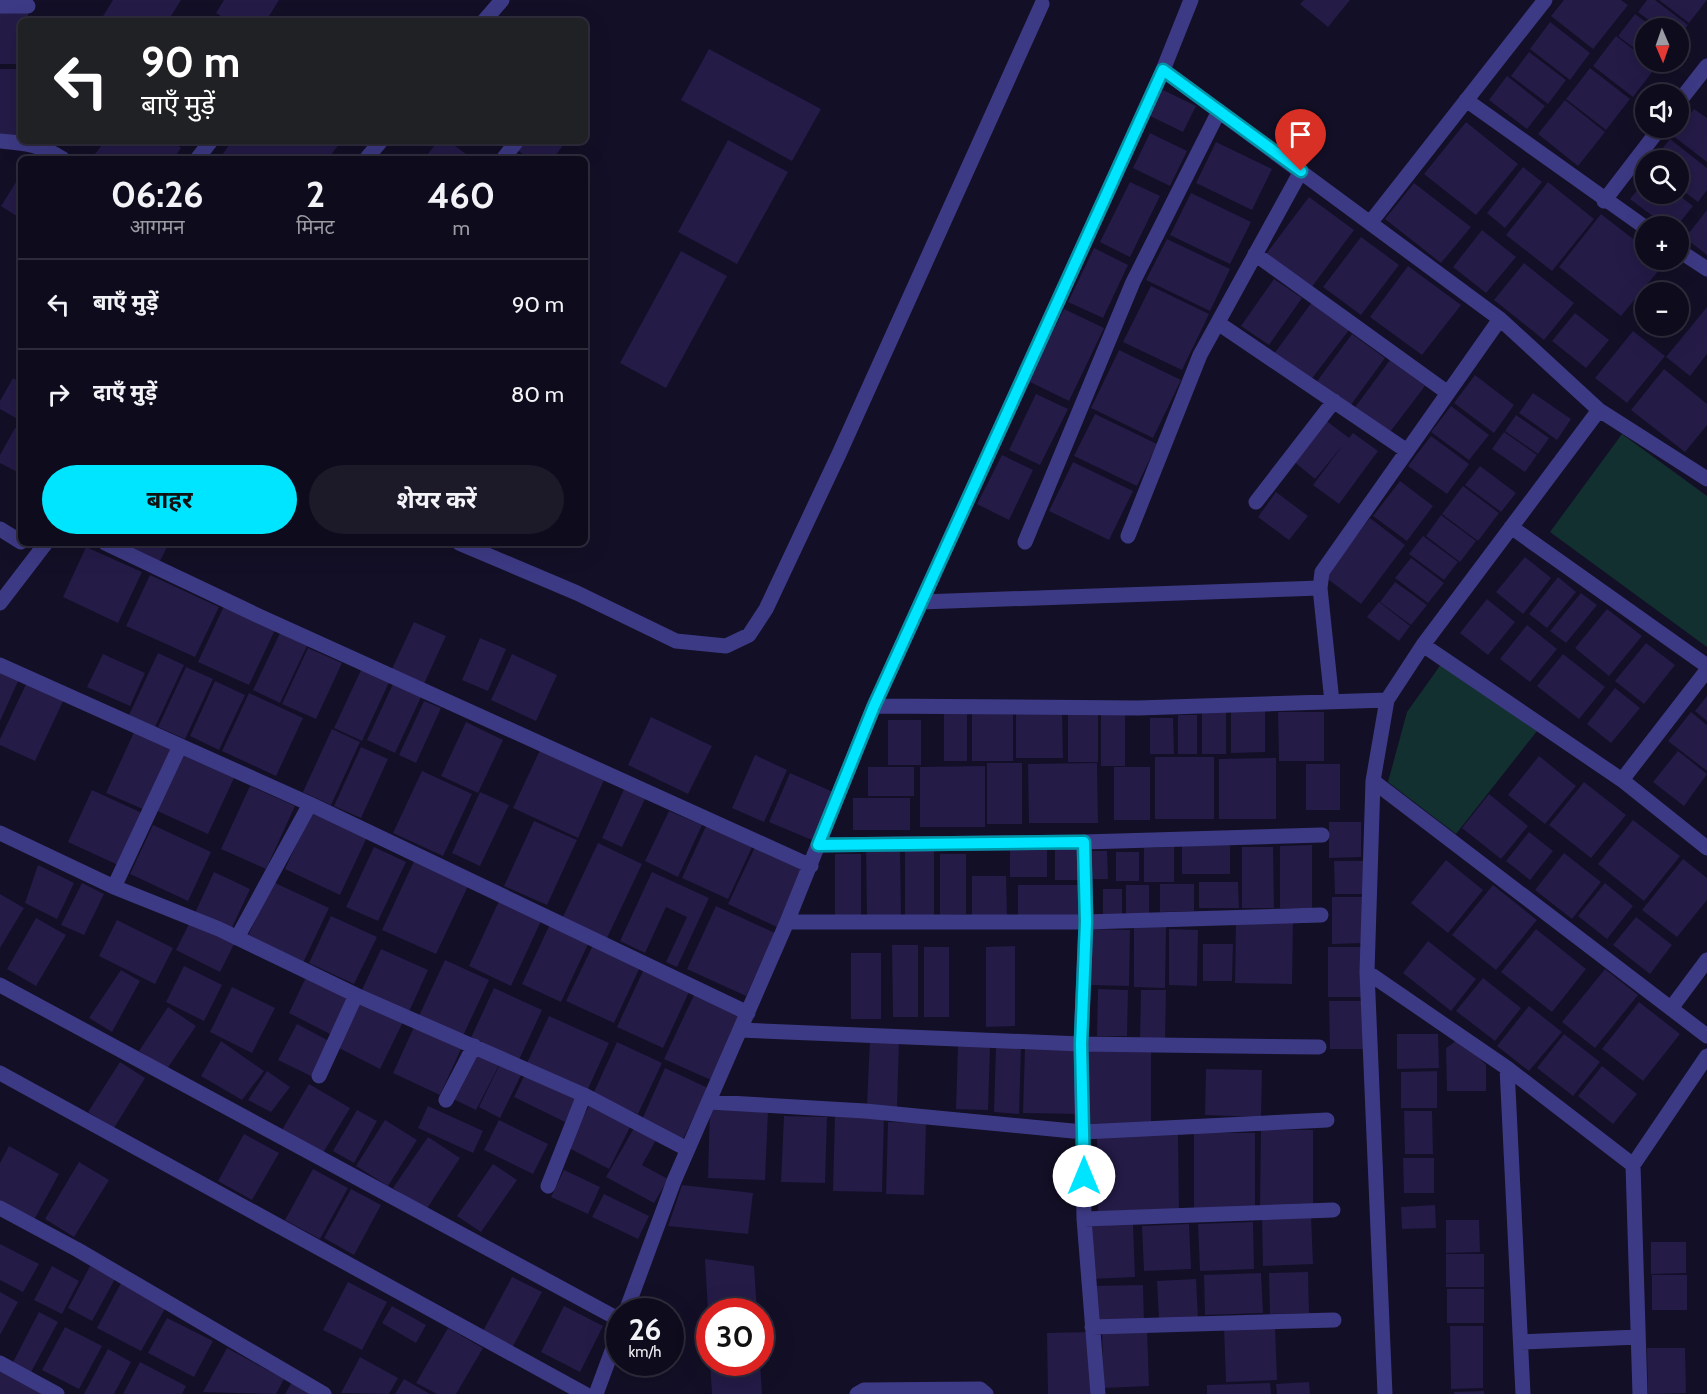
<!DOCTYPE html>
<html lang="hi">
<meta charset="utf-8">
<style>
body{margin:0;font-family:Cabin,"Noto Sans Devanagari",sans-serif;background:#1c1929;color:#f1f3f6;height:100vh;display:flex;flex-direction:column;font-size:22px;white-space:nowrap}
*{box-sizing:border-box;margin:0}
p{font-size:20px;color:#9b9ba3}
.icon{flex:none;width:33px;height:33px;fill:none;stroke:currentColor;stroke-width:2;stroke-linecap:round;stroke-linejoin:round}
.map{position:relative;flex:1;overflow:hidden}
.side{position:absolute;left:18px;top:156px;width:570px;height:390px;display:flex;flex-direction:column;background:#0e0b1c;border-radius:9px;box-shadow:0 6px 24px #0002,0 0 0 2px #2e2b3b}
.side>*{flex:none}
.hud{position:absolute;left:18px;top:18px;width:570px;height:126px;border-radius:9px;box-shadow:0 6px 24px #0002,0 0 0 2px #2e2b3b;background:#202124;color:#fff;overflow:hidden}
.needle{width:39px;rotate:178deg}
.tools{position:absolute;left:1635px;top:18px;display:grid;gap:12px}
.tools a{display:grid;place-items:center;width:54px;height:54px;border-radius:50%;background:#0e0b1c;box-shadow:0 6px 24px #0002,0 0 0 2px #2e2b3b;font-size:30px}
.speed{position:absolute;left:606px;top:1298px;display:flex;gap:12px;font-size:30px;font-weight:700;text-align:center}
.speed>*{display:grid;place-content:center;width:78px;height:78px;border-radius:50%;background:#0e0b1c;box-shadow:0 6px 24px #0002,0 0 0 2px #2e2b3b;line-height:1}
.speed small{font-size:15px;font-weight:400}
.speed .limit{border:9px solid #d22;background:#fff;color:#111}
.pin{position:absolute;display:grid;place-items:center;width:51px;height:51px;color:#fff;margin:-62px -26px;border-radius:50% 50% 50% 0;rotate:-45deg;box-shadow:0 0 6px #0007}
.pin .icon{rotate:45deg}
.me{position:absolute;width:66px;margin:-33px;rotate:0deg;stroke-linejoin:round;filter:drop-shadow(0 0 4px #0008)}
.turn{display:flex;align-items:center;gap:21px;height:126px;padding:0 24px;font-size:27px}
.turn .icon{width:78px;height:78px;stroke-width:2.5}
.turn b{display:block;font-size:42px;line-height:51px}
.eta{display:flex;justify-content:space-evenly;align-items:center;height:102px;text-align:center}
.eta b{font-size:36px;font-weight:700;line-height:42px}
.button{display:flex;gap:12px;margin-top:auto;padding:12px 24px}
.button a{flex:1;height:69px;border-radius:36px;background:#00e5ff;color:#111;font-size:24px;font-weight:700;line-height:69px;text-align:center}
.button a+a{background:#1c1929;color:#f1f3f6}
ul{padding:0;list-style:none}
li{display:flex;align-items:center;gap:18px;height:90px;padding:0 24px;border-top:2px solid #2e2b3b}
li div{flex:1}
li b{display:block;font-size:22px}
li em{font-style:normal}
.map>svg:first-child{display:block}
.green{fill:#12302f}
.building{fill:#241b47}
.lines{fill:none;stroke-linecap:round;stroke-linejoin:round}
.minor{stroke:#3d3a85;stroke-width:15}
.tertiary{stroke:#3d3a85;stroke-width:15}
.route-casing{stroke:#0095a6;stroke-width:15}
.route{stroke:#00e5ff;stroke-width:10}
</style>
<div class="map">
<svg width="1707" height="1394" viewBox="0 0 1707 1394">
<rect width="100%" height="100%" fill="#130f26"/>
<path class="green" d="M1622,434L1707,496V647L1550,532Z
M1444,660L1537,731L1456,834L1388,782L1407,712Z"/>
<path class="building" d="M113,0H181L168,21H100Z
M224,0H279L266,21H229L216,13Z
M1304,0H1350L1328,27L1300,4Z
M1564,0H1621L1628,5L1593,49L1551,16Z
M1647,0H1655L1688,25L1678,38V28H1659L1638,12Z
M1659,0H1707L1689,23Z
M0,10L28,11V21H21V64H0Z
M1635,14L1654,28H1646V57L1618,36Z
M1550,22L1590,53L1570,80L1530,49Z
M1616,36L1656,67L1633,97L1593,66Z
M709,49L821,109L792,161L681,100Z
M1529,52L1566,80L1548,104L1511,76Z
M1590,68L1630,99L1606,130L1566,99Z
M0,69H19L18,136H0Z
M1507,76L1545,106L1527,129L1489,100Z
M1161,89L1196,106L1183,132L1148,115Z
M1565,100L1605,132L1578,166L1538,134Z
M1694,109L1707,118V162L1673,136Z
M1466,122L1518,164L1476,215L1424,174Z
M1150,133L1187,151L1170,186L1133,168Z
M1670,139L1707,168V190L1698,202L1678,187V160H1653Z
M728,140L788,172L737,264L678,232Z
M105,141H172L181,148L173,159H91Z
M232,141H335L339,144L328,159H228L222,155Z
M438,141H448L473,159H424Z
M522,141H566L553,159H529L516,149Z
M1216,142L1272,169L1252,210L1196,183Z
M1523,167L1542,182L1505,228L1487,213Z
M18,179L21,181V219L1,206Z
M1646,180V194H1677L1693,206L1677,226H1666L1630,199Z
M1130,182L1160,196L1130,257L1100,242Z
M1548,182L1594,219L1552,271L1506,235Z
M1414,183L1471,227L1441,263L1385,219Z
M1191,193L1251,222L1230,264L1170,235Z
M1309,197L1354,230L1311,288L1266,254Z
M1707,210V255L1685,238Z
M1601,214L1646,249V260H1658L1664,264L1621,316L1559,267Z
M1482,230L1516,257L1486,293L1453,267Z
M1361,237L1399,265L1361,315L1323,287Z
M1167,239L1230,269L1210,311L1146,280Z
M1094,248L1128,265L1103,318L1068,302Z
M681,251L727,276L666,388L620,363Z
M1524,263L1574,303L1544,340L1494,300Z
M1408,266L1461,305L1422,355L1370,317Z
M1274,279L1302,298L1269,345L1241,326Z
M1151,286L1209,314L1182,370L1123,342Z
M1312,302L1349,330L1310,381L1274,354Z
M1707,307V354L1690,376L1666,357Z
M1064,309L1104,328L1069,401L1028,381Z
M1575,313L1609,340L1586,368L1552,341Z
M1633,331L1665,356L1627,403L1595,378Z
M1352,334L1385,358L1348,409L1315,384Z
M1119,350L1181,380L1153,438L1091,408Z
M1390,360L1425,386L1387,436L1353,410Z
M1664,369L1707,404V425L1685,452L1631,410Z
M1475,375L1514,405L1494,433L1454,403Z
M13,378L21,383V421L0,409V401Z
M1533,393L1571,419L1557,440L1519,413Z
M1036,394L1068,409L1040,465L1009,450Z
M1451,406L1489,435L1469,460L1431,432Z
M1095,414L1157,444L1137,486L1074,456Z
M1516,415L1549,438L1538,454L1505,431Z
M1324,419L1349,438L1353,433L1378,451L1339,504L1313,485L1343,445L1315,479L1291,459Z
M15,428L21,431V474L0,463V455Z
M1504,432L1537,455L1525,472L1492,449Z
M1431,436L1469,464L1447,494L1408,466Z
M1002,455L1033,470L1009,520L977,504Z
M1073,462L1133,491L1109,540L1049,511Z
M1480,466L1516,493L1501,512L1465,485Z
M1400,481L1433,506L1407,541L1373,516Z
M1463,486L1499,513L1478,541L1442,514Z
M1276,492L1308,516L1289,540L1258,517Z
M1441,515L1476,541L1460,562L1426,536Z
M1370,518L1405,545L1361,604L1325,577Z
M1423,536L1458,562L1444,580L1409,554Z
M116,543H169L159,563Z
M86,547L142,572L118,623L63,597Z
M1525,557L1551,578L1523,614L1496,592Z
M1411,558L1444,583L1428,603L1395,578Z
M150,575L219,607L195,657L126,626Z
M1558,577L1576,592L1547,628L1529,614Z
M1395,582L1427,605L1411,625L1380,602Z
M1581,593L1597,605L1566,643L1550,631Z
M1487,599L1515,622L1488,655L1460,633Z
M1379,602L1410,626L1399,641L1367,617Z
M224,606L275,630L249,685L198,662Z
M1607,609L1642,636L1609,676L1575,648Z
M414,622L446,636L423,686L391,671Z
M1527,625L1557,649L1530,682L1500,659Z
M280,633L307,646L280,703L253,690Z
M480,638L506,649L488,691L462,680Z
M1646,643L1675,665L1644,704L1615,681Z
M308,648L342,663L316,719L282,704Z
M158,653L184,665L155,727L129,715Z
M103,654L145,673L130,706L87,687Z
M512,654L557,675L536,721L491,700Z
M1563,654L1605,687L1579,719L1537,686Z
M186,667L213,679L185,739L158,727Z
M362,668L390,680L362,741L334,728Z
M0,670L19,679L0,721Z
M28,680L65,697L35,761L0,745V739Z
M215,681L245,695L219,750L190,736Z
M393,684L421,697L395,753L367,740Z
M1615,688L1640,708L1611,743L1587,724Z
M249,693L303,718L276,776L222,751Z
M1707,696V721L1695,711Z
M424,701L441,708L416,763L399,755Z
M1202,707H1226V754H1202Z
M1231,707H1265V752L1231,753Z
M944,708H967V761H944Z
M972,708H1013V761H972Z
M1068,708H1098V762H1068Z
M1016,709H1062L1063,758H1016Z
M1101,709H1125V766H1101Z
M1278,712H1324V761H1279Z
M1691,712L1707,725V771L1668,741Z
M1178,715H1197V754H1178Z
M651,717L712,746L688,794L628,765Z
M1150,718H1173L1174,754H1150Z
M888,720H921V765H888Z
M466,722L503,740L478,793L441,776Z
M136,728L175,746L145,810L106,793Z
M332,729L360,742L331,805L303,792Z
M361,747L388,759L361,818L334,806Z
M540,750L604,780L578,838L513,808Z
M180,751L235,776L208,834L153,809Z
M1678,751L1707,774L1684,806L1653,782Z
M755,755L787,770L764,822L732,808Z
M1539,756L1576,786L1545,824L1508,795Z
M1155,757H1214V819H1155Z
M1276,758V819H1219V759Z
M987,763H1022V824H987Z
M1097,763L1098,823H1029L1028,764Z
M1306,764H1340V810H1306Z
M985,766V827H920V767Z
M868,767H914V796H868Z
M1114,767H1150V820H1114Z
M422,771L472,794L443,856L393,833Z
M790,773L833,792L812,840L769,822Z
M1584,782L1626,815L1591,858L1549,825Z
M250,786L295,806L266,869L221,849Z
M625,787L646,797L622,847L602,838Z
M92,790L142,813L118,865L68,842Z
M480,792L509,805L480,866L452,853Z
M1489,794L1528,826L1501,859L1462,828Z
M853,798H910V830H853Z
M312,811L367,837L340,895L285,869Z
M669,811L702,825L678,877L645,861Z
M1633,820L1680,856L1644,901L1598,864Z
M534,821L577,840L547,905L504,886Z
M1329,822H1361V857L1329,858Z
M707,824L753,845L728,899L682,878Z
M153,825L211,852L188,901L130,874Z
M1529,832L1553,851L1530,880L1506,861Z
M598,843L642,864L607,938L563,917Z
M1182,845H1230V874H1182Z
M1312,845V908H1280V846Z
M374,847L406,862L378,921L346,907Z
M755,847L803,870L777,927L728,904Z
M866,847H900L901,915H867Z
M1078,847V880H1055V848Z
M1174,847V882H1144V848Z
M1242,847H1273L1274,908H1242Z
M905,848H934V915H905Z
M1010,849H1047V877H1010Z
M1087,851H1107L1108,879H1087Z
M1116,852H1139V881H1116Z
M1564,853L1601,882L1572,919L1535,890Z
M835,854H861V915L835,916Z
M940,854H966V914L940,915Z
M415,859L469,884L436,954L382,930Z
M1683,859L1707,878V900L1677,937L1642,910Z
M1446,860L1483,890L1448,933L1411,903Z
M1334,861H1364V894H1335Z
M38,865L74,883L57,919L25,903Z
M214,872L250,889L230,932L194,915Z
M652,872L709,898L677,967L666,962L687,917L666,907L645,953L620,941Z
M972,876H1006L1007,915H972Z
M273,882L329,908L303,963L247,938Z
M1199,882H1238L1239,908H1199Z
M82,883L104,894L84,935L61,925Z
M1605,883L1633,906L1607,939L1578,916Z
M1160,884H1194V911L1160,912Z
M1018,885H1082V915H1018Z
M1126,885H1149V915H1126Z
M1493,885L1537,920L1496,970L1452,935Z
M1103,889H1122V919H1103Z
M0,894L24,908L0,948Z
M1332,897H1362L1363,943L1332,944Z
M499,901L541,921L511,986L469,966Z
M716,906L775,933L746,996L687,969Z
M331,916L377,937L354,984L309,963Z
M1636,917L1672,945L1650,974L1613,945Z
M36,918L66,935L36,986L7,969Z
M117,920L173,948L155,984L99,956Z
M191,920L235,942L220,972L176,950Z
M1236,920L1293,921L1292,984L1235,983Z
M550,924L589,942L561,1002L522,984Z
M1134,927H1166L1165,988L1134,987Z
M1091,929L1130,930L1129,986L1090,985Z
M1169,929L1198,930L1197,986L1169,985Z
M1536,929L1586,969L1552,1012L1501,972Z
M1428,941L1476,979L1451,1011L1403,973Z
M1203,944H1233L1232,981H1203Z
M593,945L640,967L614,1023L566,1001Z
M892,945H918V1017H893Z
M1015,946V1026L986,1027V947Z
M924,947H949V1017H924Z
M1328,947H1361V997H1328Z
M381,949L428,970L408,1014L361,992Z
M851,953H881V1019H851Z
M445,960L489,980L462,1038L418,1018Z
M184,966L222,985L204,1021L166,1002Z
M1605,969L1638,995L1595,1048L1562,1022Z
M121,970L140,981L112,1032L89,1018Z
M643,971L689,992L663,1048L617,1027Z
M308,973L352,995L332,1035L289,1013Z
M1483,978L1521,1008L1495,1041L1456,1011Z
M232,987L275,1008L252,1053L210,1032Z
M494,988L542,1010L518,1062L470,1040Z
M1098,989L1128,990L1127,1036H1097Z
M1141,990H1166L1165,1041L1140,1040Z
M694,995L741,1016L711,1080L664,1059Z
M359,998L404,1020L380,1069L335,1046Z
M1329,1001H1363L1364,1049H1330Z
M1639,1002L1680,1034L1643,1081L1602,1049Z
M1529,1006L1562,1032L1529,1071L1497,1046Z
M168,1007L196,1026L167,1069L139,1051Z
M549,1016L609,1043L587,1091L527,1063Z
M297,1024L329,1041L311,1076L278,1060Z
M414,1027L461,1049L440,1095L393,1073Z
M1397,1034H1438L1439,1068L1397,1069Z
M1564,1034L1600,1062L1573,1096L1537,1068Z
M1460,1038L1486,1065V1091H1447L1446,1048Z
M870,1040L899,1041L897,1107L867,1106Z
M221,1041L264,1071L242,1100L201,1076Z
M617,1042L662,1063L638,1114L593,1094Z
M958,1046H990L988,1110L956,1109Z
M996,1047L1021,1048L1019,1114L994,1112Z
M1087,1047H1151V1126H1087Z
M1025,1048L1080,1050L1079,1114L1023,1113Z
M472,1052L499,1065L476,1110L449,1097Z
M120,1062L145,1078L114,1128L88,1112Z
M501,1062L522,1073L500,1118L479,1107Z
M1602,1066L1637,1094L1613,1124L1578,1096Z
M665,1068L708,1088L682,1141L641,1122Z
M1206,1069L1262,1070L1261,1117L1205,1115Z
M267,1071L290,1087L271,1112L248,1100Z
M1437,1071V1108H1401V1072Z
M526,1072L577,1098L565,1122L514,1097Z
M309,1084L350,1108L323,1153L282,1130Z
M428,1106L483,1131L473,1153L418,1128Z
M589,1106L630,1127L609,1169L567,1147Z
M710,1109L768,1111L765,1180L708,1178Z
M357,1110L377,1121L354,1163L333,1151Z
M1404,1111H1432L1433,1154H1405Z
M835,1114L884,1116L882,1192L833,1191Z
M784,1116L827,1117L825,1183L781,1182Z
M385,1120L417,1140L388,1186L356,1166Z
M499,1120L548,1144L533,1174L484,1150Z
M888,1122L926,1123L924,1195L886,1194Z
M634,1128L656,1140L642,1165L668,1179L654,1203L606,1177Z
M1261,1129L1313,1130V1207H1260Z
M1194,1133H1255V1209H1194Z
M244,1134L279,1153L252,1200L218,1181Z
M1178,1135L1179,1214L1098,1215L1097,1136Z
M428,1137L460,1158L426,1210L393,1188Z
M9,1146L59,1174L34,1220L0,1202V1163Z
M1403,1158H1434V1193H1404Z
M79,1162L109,1180L74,1237L45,1219Z
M493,1164L517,1180L481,1232L457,1216Z
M313,1169L348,1188L320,1239L285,1220Z
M564,1170L600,1187L588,1214L551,1197Z
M682,1185L753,1193L748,1234L668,1226Z
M351,1189L381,1205L354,1255L324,1238Z
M604,1194L649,1216L638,1239L592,1217Z
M1435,1205L1436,1228L1402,1229L1401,1207Z
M1311,1216L1313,1264L1263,1266L1262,1218Z
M1446,1220H1479L1480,1252L1446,1253Z
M1253,1222L1254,1269L1200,1271L1198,1224Z
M1133,1224L1135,1277L1092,1279L1090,1225Z
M1189,1224L1191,1269L1144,1271L1142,1226Z
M1651,1242H1686V1273L1651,1274Z
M0,1244L39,1264L23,1292L0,1280Z
M1446,1254H1484V1287H1446Z
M705,1259L754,1266L757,1311H708Z
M52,1266L79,1281L62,1314L34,1300Z
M90,1266L115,1279L92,1321L68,1308Z
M1308,1272L1309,1313L1270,1314L1269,1273Z
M1261,1273L1263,1313L1205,1315L1204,1275Z
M1652,1275H1687V1310H1652Z
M512,1277L542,1292L512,1348L482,1333Z
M1196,1279L1198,1318L1159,1319L1157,1281Z
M348,1282L387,1302L362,1350L323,1330Z
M121,1283L166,1307L141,1351L97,1328Z
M1143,1285L1144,1323L1093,1325L1091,1286Z
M1447,1289H1484V1323H1447Z
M0,1292L18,1302L0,1335Z
M392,1306L426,1325L416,1343L382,1323Z
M564,1306L603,1326L580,1372L541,1352Z
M39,1312L58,1322L30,1374L12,1364Z
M167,1318L213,1341L194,1377L148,1353Z
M1275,1326L1277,1380L1226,1382L1224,1328Z
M1450,1326H1483V1388L1451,1389Z
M65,1327L102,1346L79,1389L42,1370Z
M448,1328L483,1348L456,1394H437L416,1383Z
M1147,1329L1149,1386L1104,1388L1102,1330Z
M1091,1332L1092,1394H1048L1047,1333Z
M227,1348L284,1379L276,1394L203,1392Z
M1647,1348H1685L1686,1393L1648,1394Z
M108,1349L131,1362L114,1394H84Z
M360,1357L398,1378L389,1394L341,1393Z
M140,1362L186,1386L182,1394H123Z
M710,1362H760L762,1394H712Z
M0,1366L42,1394H0Z
M404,1379L430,1394H395Z
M292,1382L314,1394H285Z
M1309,1382L1310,1394H1277L1276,1384Z
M1270,1383L1271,1394H1207V1385Z
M1484,1391V1394H1454V1392Z"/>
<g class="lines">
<path class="minor" d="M0,6H28
M1163,70L1500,319L1599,410L1707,479
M1466,100L1646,228
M1678,103L1707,66
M0,141C24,143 42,145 63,159
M197,159L211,141
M503,159L517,141
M1604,201L1660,128
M1370,223L1545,0
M1678,250L1707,269
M1255,254L1448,393
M1218,323L1407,451
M1256,502L1334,401
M1511,527L1707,666
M0,529L21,542
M1128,536L1200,355L1301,171
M1025,542L1133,282L1219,111
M105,543L261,617L811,866
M459,543L577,593L676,641L726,646L749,635L766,609L839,454L1042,4
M921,602L1320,588
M1423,645L1622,780L1707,848
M0,665L310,804L748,1013
M1332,702L1320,588L1322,572L1500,319
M874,706L1138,708L1387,700
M1622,780L1707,670
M1373,781L1707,1036
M0,833L114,887L219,929L356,995L584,1095L687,1149
M1084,842L1086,922L1081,1044L1084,1219L1098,1394
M818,845L1084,842L1322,835
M114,887L180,746
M787,922H1086L1321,915
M237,938L310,804
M1367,972L1507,1068L1633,1165
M0,985L620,1320
M1672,1007L1707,960
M740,1030L1081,1044L1319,1047
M1507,1068L1523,1394
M319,1076L356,995
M446,1100L474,1046
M710,1102L865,1111L1083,1132L1327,1120
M548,1186L584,1095
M0,1208L78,1250L324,1394
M1084,1219L1333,1210
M626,1311L674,1181L787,922L874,706L1163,70L1191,0
M1092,1327L1334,1320
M1521,1342L1638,1337
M0,1363L57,1394
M596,1394L620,1329
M857,1394L864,1390L980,1389L986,1394
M1385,1394L1367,972L1373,781L1387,700L1423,645L1599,410
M1640,1394L1633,1165L1707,1056"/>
<path class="tertiary" d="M484,21L502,0
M366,159L381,141
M0,603L46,543
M0,1073L585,1394"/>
</g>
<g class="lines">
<g class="route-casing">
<path id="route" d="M1084,1176L1081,1044L1086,922L1084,842L818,845L874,706L1163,70L1301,171"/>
</g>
<use href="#route" class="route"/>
</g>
</svg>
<div class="tools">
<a><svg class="needle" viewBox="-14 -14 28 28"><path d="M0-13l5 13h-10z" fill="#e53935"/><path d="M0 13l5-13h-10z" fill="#9b9ba3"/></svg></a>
<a><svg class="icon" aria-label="sound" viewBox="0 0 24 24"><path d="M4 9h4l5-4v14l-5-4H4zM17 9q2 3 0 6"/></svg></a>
<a><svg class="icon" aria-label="search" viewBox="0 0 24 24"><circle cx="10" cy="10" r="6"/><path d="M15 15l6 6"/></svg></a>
<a>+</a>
<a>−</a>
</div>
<div class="speed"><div>26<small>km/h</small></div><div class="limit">30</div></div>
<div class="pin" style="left:1301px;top:171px;background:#d93025"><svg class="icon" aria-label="arrive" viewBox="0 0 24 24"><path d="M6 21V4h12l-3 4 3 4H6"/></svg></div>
<svg class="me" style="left:1084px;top:1176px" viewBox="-20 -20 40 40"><circle r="19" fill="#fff"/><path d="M0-13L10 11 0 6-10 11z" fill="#00e5ff"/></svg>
<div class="hud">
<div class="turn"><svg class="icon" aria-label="left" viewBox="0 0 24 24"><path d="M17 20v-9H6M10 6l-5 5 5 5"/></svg><div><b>90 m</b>बाएँ मुड़ें</div></div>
</div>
<section class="side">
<div class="eta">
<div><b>06:26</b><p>आगमन</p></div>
<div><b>2</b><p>मिनट</p></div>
<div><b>460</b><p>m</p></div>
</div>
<ul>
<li><svg class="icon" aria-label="left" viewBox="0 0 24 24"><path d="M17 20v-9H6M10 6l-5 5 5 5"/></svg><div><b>बाएँ मुड़ें</b></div><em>90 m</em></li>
<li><svg class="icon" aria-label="right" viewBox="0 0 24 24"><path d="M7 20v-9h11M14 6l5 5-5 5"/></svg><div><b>दाएँ मुड़ें</b></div><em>80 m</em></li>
</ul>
<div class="button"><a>बाहर</a><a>शेयर करें</a></div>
</section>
</div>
